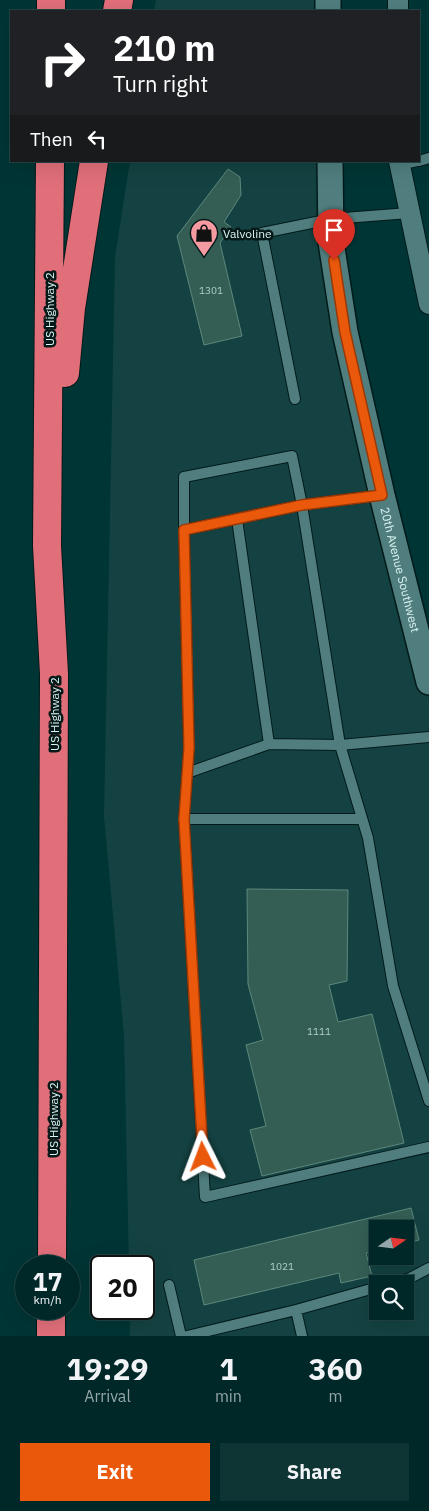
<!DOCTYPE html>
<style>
body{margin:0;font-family:"IBM Plex Sans",sans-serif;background:#0e3434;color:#f1f3f6;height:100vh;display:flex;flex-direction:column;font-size:19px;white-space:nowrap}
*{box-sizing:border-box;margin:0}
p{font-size:16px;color:#95a6a8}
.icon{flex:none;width:28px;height:28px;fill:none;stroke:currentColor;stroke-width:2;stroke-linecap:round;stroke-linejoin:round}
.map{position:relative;height:1336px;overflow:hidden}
.details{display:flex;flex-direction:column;background:#002828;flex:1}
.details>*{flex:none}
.hud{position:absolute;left:10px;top:10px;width:410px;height:152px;border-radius:0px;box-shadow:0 5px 20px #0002,0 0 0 1px #224445;background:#202124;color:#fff;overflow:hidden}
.needle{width:32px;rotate:76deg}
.tools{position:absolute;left:369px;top:1220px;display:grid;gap:10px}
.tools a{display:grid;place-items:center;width:45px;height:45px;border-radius:0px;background:#002828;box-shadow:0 5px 20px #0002,0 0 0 1px #224445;font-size:25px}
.speed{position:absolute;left:15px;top:1255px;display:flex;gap:10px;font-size:25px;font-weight:700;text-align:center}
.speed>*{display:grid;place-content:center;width:65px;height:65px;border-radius:50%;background:#002828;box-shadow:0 5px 20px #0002,0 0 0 1px #224445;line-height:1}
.speed small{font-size:12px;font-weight:400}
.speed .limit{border:2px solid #111;border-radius:8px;background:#fff;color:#111}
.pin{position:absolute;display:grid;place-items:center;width:42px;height:42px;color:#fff;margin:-51px -21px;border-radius:50% 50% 50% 0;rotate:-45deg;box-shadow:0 0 5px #0007}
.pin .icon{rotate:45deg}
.me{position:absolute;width:55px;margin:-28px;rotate:357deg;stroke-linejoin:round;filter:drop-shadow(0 0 4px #0008)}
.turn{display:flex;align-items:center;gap:18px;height:105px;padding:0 20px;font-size:22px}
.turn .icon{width:65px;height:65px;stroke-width:2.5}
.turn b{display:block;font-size:35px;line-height:42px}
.then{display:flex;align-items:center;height:48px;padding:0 20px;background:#0003;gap:10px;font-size:19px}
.eta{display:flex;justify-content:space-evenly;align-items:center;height:85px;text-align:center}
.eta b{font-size:30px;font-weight:700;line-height:35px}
.cta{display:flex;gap:10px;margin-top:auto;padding:10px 20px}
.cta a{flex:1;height:58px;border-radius:0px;background:#ea580c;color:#fff;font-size:20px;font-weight:700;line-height:58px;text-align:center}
.cta a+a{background:#0e3434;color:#f1f3f6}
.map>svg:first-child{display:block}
.built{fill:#144242;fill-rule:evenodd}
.building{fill:#345e54;stroke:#5d887c}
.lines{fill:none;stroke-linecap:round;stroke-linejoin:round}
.service-casing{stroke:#021a1a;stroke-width:12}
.minor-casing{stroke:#021a1a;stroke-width:22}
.tertiary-casing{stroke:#021a1a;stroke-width:28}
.motorway-casing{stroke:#021a1a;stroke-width:30}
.service{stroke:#507e7e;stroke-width:10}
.minor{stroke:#507e7e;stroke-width:20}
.tertiary{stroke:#507e7e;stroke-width:25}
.motorway{stroke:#e16f7a;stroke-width:28}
.route-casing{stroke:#983908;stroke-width:12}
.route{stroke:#ea580c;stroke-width:9}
.labels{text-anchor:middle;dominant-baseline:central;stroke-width:5;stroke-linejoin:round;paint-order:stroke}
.number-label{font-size:10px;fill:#b1cecb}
.poi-label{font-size:12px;fill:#dbf3f3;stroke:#061919;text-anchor:start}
.street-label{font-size:12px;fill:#dbf3f3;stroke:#061919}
</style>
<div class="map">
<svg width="429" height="1336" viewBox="0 0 429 1336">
<rect width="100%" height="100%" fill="#003535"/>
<path class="built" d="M156,0H324V11H154Z
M130,161H325L341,337L429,700V1336H130V1309H144V1266H129L124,1036L104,816L115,257ZM378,1229H405V1256H378ZM378,1284H405V1311H378Z"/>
<path class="building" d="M228,169L240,177L241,195L224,222L231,227L220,243L242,336L204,345L177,236Z
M247,889L348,890L347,981L329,985L338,1022L372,1014L404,1143L262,1176L250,1130L266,1126L246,1045L263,1040L248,984Z
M411,1208L419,1240L405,1244V1229H378V1251L366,1253L372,1276L341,1283L339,1273L204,1305L194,1260Z"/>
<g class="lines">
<g class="service-casing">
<path id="service" d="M419,161L429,158
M399,165L417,161
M295,399L262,233L331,219L409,213
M382,495L302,505L340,745L368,838L393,986L429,1101
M184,530V477L292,456L302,505L184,530L189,748L184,819L205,1197L429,1147
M269,744L340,745L429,737
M187,773L269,744L237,519
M184,819H362
M389,1284L410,1278L429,1268
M169,1285L181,1336
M296,1310L302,1336
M187,1336L296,1310L378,1287"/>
</g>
<g class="minor-casing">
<path id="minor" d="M398,0V11
M399,161L429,304"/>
</g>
<g class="tertiary-casing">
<g id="tertiary">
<path d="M328,0V11"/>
<path id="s1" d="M330,161L331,242L345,332L382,495L429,682"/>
</g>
</g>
<g class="motorway-casing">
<path id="motorway" d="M51,11V0
M117,11L119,0
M50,161L47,546L54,674L52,1266
M65,373L71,308L94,161
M51,1336V1309"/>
</g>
<use href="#service" class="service"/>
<use href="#minor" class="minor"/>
<use href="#tertiary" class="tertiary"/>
<use href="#motorway" class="motorway"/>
</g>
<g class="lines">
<g class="route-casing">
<path id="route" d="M203,1157L184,819L189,748L184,530L302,505L382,495L345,332L334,260"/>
</g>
<use href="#route" class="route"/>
</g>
<defs>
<g id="shop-pin" transform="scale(1.4375)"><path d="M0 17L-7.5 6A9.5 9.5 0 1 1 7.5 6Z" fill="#f49aa0" stroke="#061919"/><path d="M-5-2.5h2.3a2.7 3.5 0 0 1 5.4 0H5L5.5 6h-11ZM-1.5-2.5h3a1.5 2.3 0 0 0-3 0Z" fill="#111"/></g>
</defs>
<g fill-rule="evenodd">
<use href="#shop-pin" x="204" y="233"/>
</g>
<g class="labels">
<g class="number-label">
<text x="211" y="290">1301</text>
<text x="319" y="1031">1111</text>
<text x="282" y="1266">1021</text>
</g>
<g class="poi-label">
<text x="223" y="233">Valvoline</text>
</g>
<g class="street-label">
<text transform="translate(49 309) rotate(-90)">US Highway 2</text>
<text stroke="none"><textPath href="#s1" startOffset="416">20th Avenue Southwest</textPath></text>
<text transform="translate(54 714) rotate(-90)">US Highway 2</text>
<text transform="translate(53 1119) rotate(-90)">US Highway 2</text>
</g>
</g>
</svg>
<div class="tools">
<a><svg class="needle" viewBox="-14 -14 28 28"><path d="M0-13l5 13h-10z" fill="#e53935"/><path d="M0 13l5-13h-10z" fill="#95a6a8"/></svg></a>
<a><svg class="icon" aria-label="search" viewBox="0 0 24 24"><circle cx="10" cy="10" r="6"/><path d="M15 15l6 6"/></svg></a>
</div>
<div class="speed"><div>17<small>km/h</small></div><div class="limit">20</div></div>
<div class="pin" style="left:334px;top:260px;background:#d93025"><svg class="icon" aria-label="arrive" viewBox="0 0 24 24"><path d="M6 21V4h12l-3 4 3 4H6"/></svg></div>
<svg class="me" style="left:203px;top:1157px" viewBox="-20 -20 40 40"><path d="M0-17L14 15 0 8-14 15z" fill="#ea580c" stroke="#fff" stroke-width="4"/></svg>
<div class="hud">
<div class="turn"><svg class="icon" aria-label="right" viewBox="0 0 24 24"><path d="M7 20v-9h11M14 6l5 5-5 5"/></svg><div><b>210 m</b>Turn right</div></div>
<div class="then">Then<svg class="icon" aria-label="left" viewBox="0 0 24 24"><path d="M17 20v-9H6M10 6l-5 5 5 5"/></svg></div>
</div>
</div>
<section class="details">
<div class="eta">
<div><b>19:29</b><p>Arrival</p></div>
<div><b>1</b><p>min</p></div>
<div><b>360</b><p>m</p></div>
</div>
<div class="cta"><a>Exit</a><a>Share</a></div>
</section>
